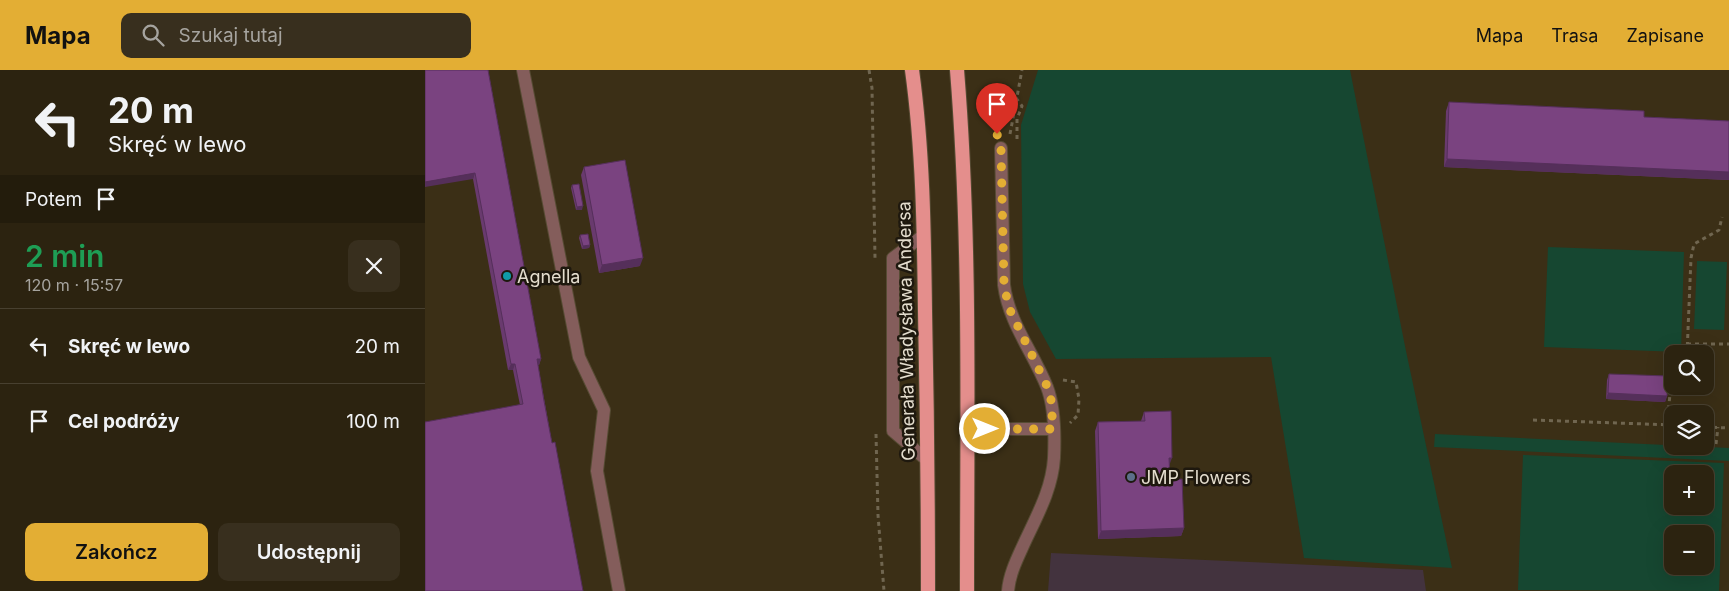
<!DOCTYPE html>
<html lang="pl">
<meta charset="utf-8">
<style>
body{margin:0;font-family:Inter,sans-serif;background:#382f1e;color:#f1f3f6;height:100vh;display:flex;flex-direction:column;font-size:19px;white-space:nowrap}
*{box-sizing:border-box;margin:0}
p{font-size:16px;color:#a6a49f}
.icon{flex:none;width:28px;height:28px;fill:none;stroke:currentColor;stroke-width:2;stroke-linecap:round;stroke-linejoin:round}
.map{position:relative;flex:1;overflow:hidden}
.side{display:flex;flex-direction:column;background:#2c2310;width:425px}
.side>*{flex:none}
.guide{background:#2c2310;color:#f1f3f6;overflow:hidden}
.fabs{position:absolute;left:1239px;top:275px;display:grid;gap:10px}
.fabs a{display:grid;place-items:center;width:50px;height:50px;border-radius:10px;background:#2c2310;box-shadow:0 5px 20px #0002,0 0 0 1px #484030;font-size:25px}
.pin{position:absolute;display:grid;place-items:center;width:42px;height:42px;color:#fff;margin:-51px -21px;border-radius:50% 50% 50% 0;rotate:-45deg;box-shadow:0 0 5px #0007}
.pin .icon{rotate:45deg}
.me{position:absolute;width:55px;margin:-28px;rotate:90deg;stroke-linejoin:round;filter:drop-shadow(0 0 4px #0008)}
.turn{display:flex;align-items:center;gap:18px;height:105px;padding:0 25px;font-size:22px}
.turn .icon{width:65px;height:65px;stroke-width:2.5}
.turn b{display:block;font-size:35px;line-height:42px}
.then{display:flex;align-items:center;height:48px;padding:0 25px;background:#0003;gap:10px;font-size:19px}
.round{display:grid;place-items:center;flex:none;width:52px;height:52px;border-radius:10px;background:#382f1e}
.summary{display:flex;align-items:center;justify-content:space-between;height:85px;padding:0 25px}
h1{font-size:30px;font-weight:600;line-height:38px;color:#1e9e55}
.cta{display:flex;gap:10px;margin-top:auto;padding:10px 25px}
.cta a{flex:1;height:58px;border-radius:10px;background:#e3ae34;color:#111;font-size:20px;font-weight:600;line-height:58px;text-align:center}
.cta a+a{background:#382f1e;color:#f1f3f6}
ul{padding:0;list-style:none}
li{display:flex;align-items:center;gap:15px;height:75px;padding:0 25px;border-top:1px solid #484030}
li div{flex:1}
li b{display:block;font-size:19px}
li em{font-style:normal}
header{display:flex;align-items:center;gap:30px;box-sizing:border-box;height:70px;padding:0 25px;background:#e3ae34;color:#111}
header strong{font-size:24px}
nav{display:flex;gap:28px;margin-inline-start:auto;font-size:18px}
.search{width:350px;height:45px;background:#382f1e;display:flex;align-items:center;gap:12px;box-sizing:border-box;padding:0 18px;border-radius:10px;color:#a6a49f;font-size:19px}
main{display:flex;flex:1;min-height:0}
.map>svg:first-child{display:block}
.commercial{fill:#43333e}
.green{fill:#164731;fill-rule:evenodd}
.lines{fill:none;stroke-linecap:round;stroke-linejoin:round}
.service-casing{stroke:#564b33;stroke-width:14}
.trunk-casing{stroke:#564b33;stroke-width:16}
.path{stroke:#706650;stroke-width:3;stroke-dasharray:4 4;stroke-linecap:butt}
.service{stroke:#845d5b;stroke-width:12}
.trunk{stroke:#e48e8c;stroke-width:14}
.wall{fill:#693a6e}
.shaded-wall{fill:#552f5a}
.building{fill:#7a4380;stroke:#552f5a}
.route{stroke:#e3ae34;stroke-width:9;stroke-dasharray:0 16.2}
.culture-dot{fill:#0f9aa8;stroke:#1e180e;stroke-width:2}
.service-dot{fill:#5c6f8a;stroke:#1e180e;stroke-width:2}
.labels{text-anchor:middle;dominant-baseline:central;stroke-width:5;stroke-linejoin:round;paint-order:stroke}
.poi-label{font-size:18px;fill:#e4ddce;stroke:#1e180e;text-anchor:start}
.street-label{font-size:18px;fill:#e4ddce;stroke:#1e180e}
</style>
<header>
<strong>Mapa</strong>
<div class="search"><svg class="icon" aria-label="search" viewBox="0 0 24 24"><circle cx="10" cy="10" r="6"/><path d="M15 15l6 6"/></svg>Szukaj tutaj</div>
<nav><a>Mapa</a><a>Trasa</a><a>Zapisane</a></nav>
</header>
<main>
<section class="side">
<div class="guide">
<div class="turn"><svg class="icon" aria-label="left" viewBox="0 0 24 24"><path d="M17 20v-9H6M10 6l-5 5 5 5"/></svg><div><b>20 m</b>Skręć w lewo</div></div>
<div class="then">Potem<svg class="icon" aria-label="arrive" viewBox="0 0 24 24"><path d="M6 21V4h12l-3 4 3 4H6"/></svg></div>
</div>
<div class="summary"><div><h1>2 min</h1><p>120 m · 15:57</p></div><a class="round"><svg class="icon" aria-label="close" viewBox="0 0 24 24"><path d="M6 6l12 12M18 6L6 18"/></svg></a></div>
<ul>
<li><svg class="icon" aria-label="left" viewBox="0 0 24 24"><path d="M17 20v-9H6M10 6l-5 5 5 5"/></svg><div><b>Skręć w lewo</b></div><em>20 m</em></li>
<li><svg class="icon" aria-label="arrive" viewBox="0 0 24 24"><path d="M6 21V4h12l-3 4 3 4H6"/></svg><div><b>Cel podróży</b></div><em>100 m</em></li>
</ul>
<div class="cta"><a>Zakończ</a><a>Udostępnij</a></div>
</section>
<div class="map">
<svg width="1304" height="521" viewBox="0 0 1304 521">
<rect width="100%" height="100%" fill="#3b2f16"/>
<path class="commercial" d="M626,483L998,500L1001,521H623Z"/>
<path class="green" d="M613,0H925L981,281L1027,498L879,488L846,287L631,289L605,242L598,214L596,55Z
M1123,177L1259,182L1256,282L1119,277Z
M1272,191L1302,192L1299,260L1269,259Z
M1010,364L1304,378V391L1009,377Z
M1098,385L1299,393L1294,521L1093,520ZM1248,404H1280V436H1248ZM1248,464H1280V496H1248Z"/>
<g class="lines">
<g class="service-casing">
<path id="service" d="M98,0L154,287L179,340L172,401L194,521
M576,78L579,215C584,253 608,282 622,317C630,338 630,366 629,388C627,421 610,449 597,478C591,491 584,506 583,521
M499,165L468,188V361L503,391
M542,359H628"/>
</g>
<g class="trunk-casing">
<path id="trunk" d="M487,0C498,80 499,161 500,241C502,335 503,428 503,521
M532,0C546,173 542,347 542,521"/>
</g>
<path class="path" d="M444,0L447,18L450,188
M591,28L597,36L592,49V72
M573,62L580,44L591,28
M585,64L597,0
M1262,274H1304
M1262,284L1266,188L1269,174L1294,160L1297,147
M638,310L651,312L654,329L653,345L645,353
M1108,350L1248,355
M1242,355L1245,324L1260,323L1261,316
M1280,357L1304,358
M451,364L453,445L459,521
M1291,374L1293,357"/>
<use href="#service" class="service"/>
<use href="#trunk" class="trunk"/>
</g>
<path class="wall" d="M63,0L116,289L114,295H113L127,373L158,521L95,335L88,300H83L48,109Z
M1024,32L1219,47L1304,51V110L1019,97L1021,41Z
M159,97L215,196L174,203L156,105Z
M147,115L157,140H151L146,118Z
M155,165L165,175L164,178L157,179L154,168Z
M1184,304L1242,326L1240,332L1181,329L1182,310Z
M719,342L744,396L745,410L759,458L756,466L673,469L670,361L673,352L716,351Z"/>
<path class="shaded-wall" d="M1022,89L1304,102V110L1019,97Z
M50,103L48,109L0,117V112Z
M158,136L157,140H151L152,137Z
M165,175L164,178L157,179L158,176Z
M218,188L215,196L174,203L177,195Z
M112,289H116L114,295H109Z
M86,294H90L88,300H83Z
M1183,323L1242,326L1240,332L1181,329Z
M744,388H747L744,396Z
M759,458L756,466L673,469L676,461Z"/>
<path class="building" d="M0,0H63L116,289H112L119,331L127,373L130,372L158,521H0V352L98,334L90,294H86L50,103L0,112Z
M1024,32L1219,41V47L1304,51V102L1022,89Z
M200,90L218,188L177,195L159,97Z
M154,114L158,136L152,137L147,115Z
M163,164L165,175L158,176L155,165Z
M1184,304L1243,306L1242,326L1183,323Z
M746,341L747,388H744L745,410L757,409L759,458L676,461L673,352L720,351L719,342Z"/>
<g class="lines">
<path class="route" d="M560,359H628L626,330L622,316L584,238L579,215L576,78L572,64"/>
</g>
<circle class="culture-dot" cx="82" cy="206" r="5"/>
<circle class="service-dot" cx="706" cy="407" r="5"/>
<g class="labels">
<g class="poi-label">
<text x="92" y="206">Agnella</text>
<text x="716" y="407">JMP Flowers</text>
</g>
<g class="street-label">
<text transform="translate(481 261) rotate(-91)">Generała Władysława Andersa</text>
</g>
</g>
</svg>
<div class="fabs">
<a><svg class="icon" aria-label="search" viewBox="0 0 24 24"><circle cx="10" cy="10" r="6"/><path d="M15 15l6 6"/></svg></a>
<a><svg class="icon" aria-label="layers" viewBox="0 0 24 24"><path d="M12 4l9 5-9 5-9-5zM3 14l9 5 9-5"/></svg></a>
<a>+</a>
<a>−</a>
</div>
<div class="pin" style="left:572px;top:64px;background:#d93025"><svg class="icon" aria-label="arrive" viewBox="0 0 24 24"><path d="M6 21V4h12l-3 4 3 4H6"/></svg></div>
<svg class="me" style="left:560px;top:359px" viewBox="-20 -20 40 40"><circle r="17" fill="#e3ae34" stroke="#fff" stroke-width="3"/><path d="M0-11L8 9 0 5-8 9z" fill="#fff"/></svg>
</div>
</main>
